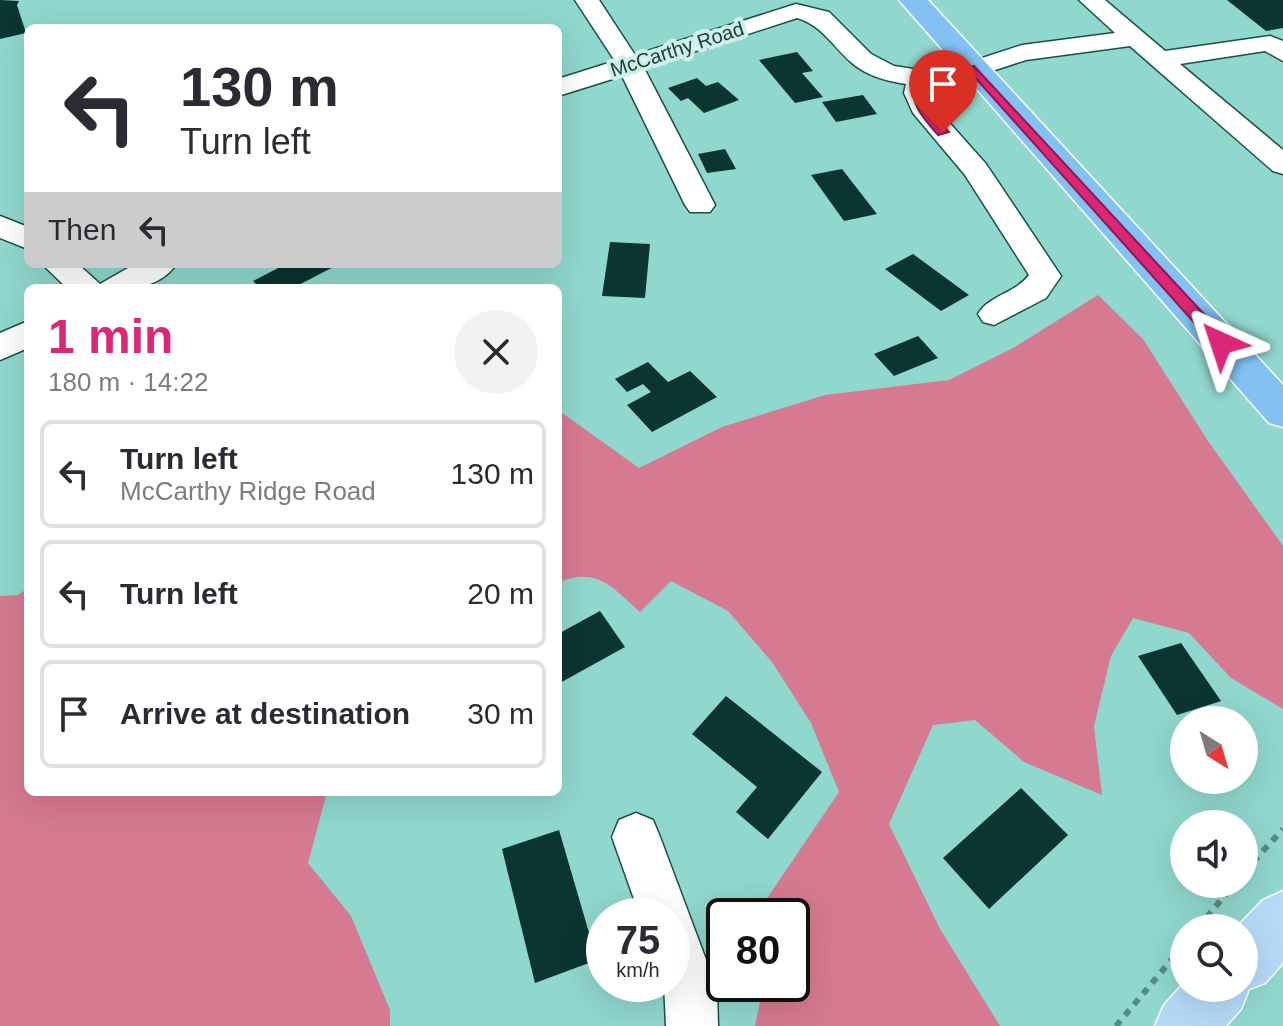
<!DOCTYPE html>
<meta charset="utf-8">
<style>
body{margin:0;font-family:Arial,sans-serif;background:#f2f2f3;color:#2b2b33;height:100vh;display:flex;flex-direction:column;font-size:30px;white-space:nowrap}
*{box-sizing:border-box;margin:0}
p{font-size:26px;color:#7c7c81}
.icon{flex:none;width:44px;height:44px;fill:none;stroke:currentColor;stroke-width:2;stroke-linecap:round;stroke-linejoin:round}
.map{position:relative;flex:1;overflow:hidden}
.sheet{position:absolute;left:24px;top:284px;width:538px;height:512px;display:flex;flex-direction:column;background:#fff;border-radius:12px;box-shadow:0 8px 32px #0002}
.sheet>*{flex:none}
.hud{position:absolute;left:24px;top:24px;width:538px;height:244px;border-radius:12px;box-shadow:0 8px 32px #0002;background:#fff;color:#2b2b33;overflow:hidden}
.needle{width:52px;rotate:143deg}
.fabs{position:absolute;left:1170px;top:706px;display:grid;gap:16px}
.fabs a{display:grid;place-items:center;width:88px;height:88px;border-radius:50%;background:#fff;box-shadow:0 8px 32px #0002;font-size:40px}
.speed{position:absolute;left:586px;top:898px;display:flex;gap:16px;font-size:40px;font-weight:700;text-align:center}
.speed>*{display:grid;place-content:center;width:104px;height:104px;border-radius:50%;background:#fff;box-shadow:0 8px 32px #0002;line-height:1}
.speed small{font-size:20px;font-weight:400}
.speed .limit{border:4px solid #111;border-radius:12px;background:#fff;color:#111}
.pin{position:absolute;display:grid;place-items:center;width:68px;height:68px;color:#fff;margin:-82px -34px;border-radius:50% 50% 50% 0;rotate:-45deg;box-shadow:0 0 8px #0007}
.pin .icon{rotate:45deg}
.me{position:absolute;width:88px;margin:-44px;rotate:318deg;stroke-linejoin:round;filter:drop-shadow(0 0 6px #0008)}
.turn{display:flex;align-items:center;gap:28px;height:168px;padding:0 24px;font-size:36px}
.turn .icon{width:104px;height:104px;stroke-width:2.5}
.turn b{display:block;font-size:56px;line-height:68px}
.then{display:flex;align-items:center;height:76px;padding:0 24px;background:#0003;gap:16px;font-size:30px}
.round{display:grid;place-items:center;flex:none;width:84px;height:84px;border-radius:42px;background:#f2f2f3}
.headline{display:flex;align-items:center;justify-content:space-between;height:136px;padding:0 24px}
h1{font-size:48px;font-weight:700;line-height:60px;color:#db2777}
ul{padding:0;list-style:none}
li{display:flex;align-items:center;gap:24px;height:108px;margin:0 16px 12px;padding:0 8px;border:4px solid #e1e1e2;border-radius:12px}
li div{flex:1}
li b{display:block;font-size:30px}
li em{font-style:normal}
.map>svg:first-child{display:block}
.forest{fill:#d57a91}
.building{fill:#0a3530}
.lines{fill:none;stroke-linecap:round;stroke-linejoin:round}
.minor-casing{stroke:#18514a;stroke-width:3}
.major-casing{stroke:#fff;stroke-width:3}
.highway-casing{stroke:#fff;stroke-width:3}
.path{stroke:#588b84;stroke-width:6;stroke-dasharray:7 7;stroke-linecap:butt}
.minor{fill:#fff;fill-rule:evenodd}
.major{fill:#b5daf8;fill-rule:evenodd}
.highway{fill:#83c1f3;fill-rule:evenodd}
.route{fill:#db2777;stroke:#8e194d;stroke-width:2}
.labels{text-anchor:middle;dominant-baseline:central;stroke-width:8;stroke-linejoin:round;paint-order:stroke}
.far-street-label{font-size:20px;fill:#203e3a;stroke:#cef0ea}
</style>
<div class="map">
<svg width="1283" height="1026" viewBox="0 0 1283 1026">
<rect width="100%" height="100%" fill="#90d7cd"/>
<path class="forest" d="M1098,295L1143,339L1208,441L1283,546V709L1231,678L1189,633L1133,618L1111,656L1094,726L1102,795L1024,762L975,720L933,725L889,824L940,929L1000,1026H755L760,1002L758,984H792V916H755L839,792L811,723L772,662L728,611L671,581L640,612C614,589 597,565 558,583V410L639,468L722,427L825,395L949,380L1013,348Z
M28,588V792H327L308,863L351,916L390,1010V1026H0V596L18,595Z"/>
<path class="building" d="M0,0L19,1L17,5L26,33L0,39Z
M1227,0H1283V28L1266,31Z
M797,52L813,71L802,73L823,97L795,103L759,60Z
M697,78L706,86L718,82L739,100L704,113L688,98L681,101L668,88Z
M863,95L877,114L836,122L822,102Z
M725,149L736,169L707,173L698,154Z
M842,169L877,214L844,221L811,175Z
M610,242L650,244L645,298L602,296Z
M913,254L969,295L941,311L885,269Z
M286,264H339L293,288H260L253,281Z
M918,336L938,358L894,376L874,354Z
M648,362L668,382L690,371L717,397L652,432L627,405L651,392L643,384L627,392L615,379Z
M600,611L625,647L558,684V634Z
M1181,643L1221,701L1177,715L1138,656Z
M726,696L822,772L768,839L736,812L757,787L692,734Z
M1021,788L1068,835L989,909L943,858Z
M559,830L597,960L535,983L502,849Z"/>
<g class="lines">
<g class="minor-casing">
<path id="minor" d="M575,0H599L635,55L796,4L829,12L871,54L894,66L920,70L970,62L1022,45L1115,33L1079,0H1105L1165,51L1270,36L1283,41V61L1265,51L1180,64L1283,150V174L1273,171L1130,46L1026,60L983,74L932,84L930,93L938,110L986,164L1061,276L1046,298L994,325L983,322L978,314C989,295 1016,293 1029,275L965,175L913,113L904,93L906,84C886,81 867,76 852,63C833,47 822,25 797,18L644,68L715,205L710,212H690L685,205L622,76L558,96V79L615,61Z
M0,216L28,227V249L0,238Z
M42,264H78L100,284L135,264H176C155,298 100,288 67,288Z
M28,321V348L0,360V333Z
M636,813L653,820L660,837L717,989L718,1026H666L664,984H672V916H640L612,837L619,820Z"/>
</g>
<g class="major-casing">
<path id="major" d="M1283,891V963L1265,983L1249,989L1241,1009L1226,1026H1155L1164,1005L1184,983V988H1244V928H1236L1263,900Z"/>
</g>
<g class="highway-casing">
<path id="highway" d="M899,0H928L1283,385V427L1269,423Z"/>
</g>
<path class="path" d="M1244,872L1283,829
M1198,928L1234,884
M1116,1026L1184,945"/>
<use href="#minor" class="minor"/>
<use href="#major" class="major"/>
<use href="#highway" class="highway"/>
</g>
<path class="route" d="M974,66L1227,339V347H1216L971,73L925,81C921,103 936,116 949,132L938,135C922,117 909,103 914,78Z"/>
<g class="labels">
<g class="far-street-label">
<text transform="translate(677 49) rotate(-18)">McCarthy Road</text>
</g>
</g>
</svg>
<div class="fabs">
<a><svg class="needle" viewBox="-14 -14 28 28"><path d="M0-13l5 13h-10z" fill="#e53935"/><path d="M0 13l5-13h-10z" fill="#7c7c81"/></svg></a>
<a><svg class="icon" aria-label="sound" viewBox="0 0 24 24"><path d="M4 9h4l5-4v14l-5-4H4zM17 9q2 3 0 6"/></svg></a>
<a><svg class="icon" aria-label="search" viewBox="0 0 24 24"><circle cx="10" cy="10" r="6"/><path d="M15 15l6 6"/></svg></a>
</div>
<div class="speed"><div>75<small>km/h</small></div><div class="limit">80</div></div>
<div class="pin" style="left:943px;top:132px;background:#d93025"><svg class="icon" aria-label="arrive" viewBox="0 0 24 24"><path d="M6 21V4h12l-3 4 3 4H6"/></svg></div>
<svg class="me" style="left:1221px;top:343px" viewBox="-20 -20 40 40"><path d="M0-17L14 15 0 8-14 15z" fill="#db2777" stroke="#fff" stroke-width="4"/></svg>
<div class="hud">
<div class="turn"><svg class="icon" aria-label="left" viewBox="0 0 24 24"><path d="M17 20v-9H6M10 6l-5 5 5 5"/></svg><div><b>130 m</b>Turn left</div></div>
<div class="then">Then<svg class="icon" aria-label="left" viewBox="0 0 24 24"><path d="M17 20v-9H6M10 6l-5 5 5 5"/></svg></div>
</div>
<section class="sheet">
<div class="headline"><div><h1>1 min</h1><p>180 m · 14:22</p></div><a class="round"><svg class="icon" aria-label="close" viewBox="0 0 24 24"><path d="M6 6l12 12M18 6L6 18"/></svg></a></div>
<ul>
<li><svg class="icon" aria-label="left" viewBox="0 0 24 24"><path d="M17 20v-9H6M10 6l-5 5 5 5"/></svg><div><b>Turn left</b><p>McCarthy Ridge Road</p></div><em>130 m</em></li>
<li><svg class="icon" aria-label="left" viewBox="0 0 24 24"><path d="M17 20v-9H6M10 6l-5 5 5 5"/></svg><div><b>Turn left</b></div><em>20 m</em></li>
<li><svg class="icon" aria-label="arrive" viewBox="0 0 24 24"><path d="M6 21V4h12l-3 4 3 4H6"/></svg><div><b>Arrive at destination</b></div><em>30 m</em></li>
</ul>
</section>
</div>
